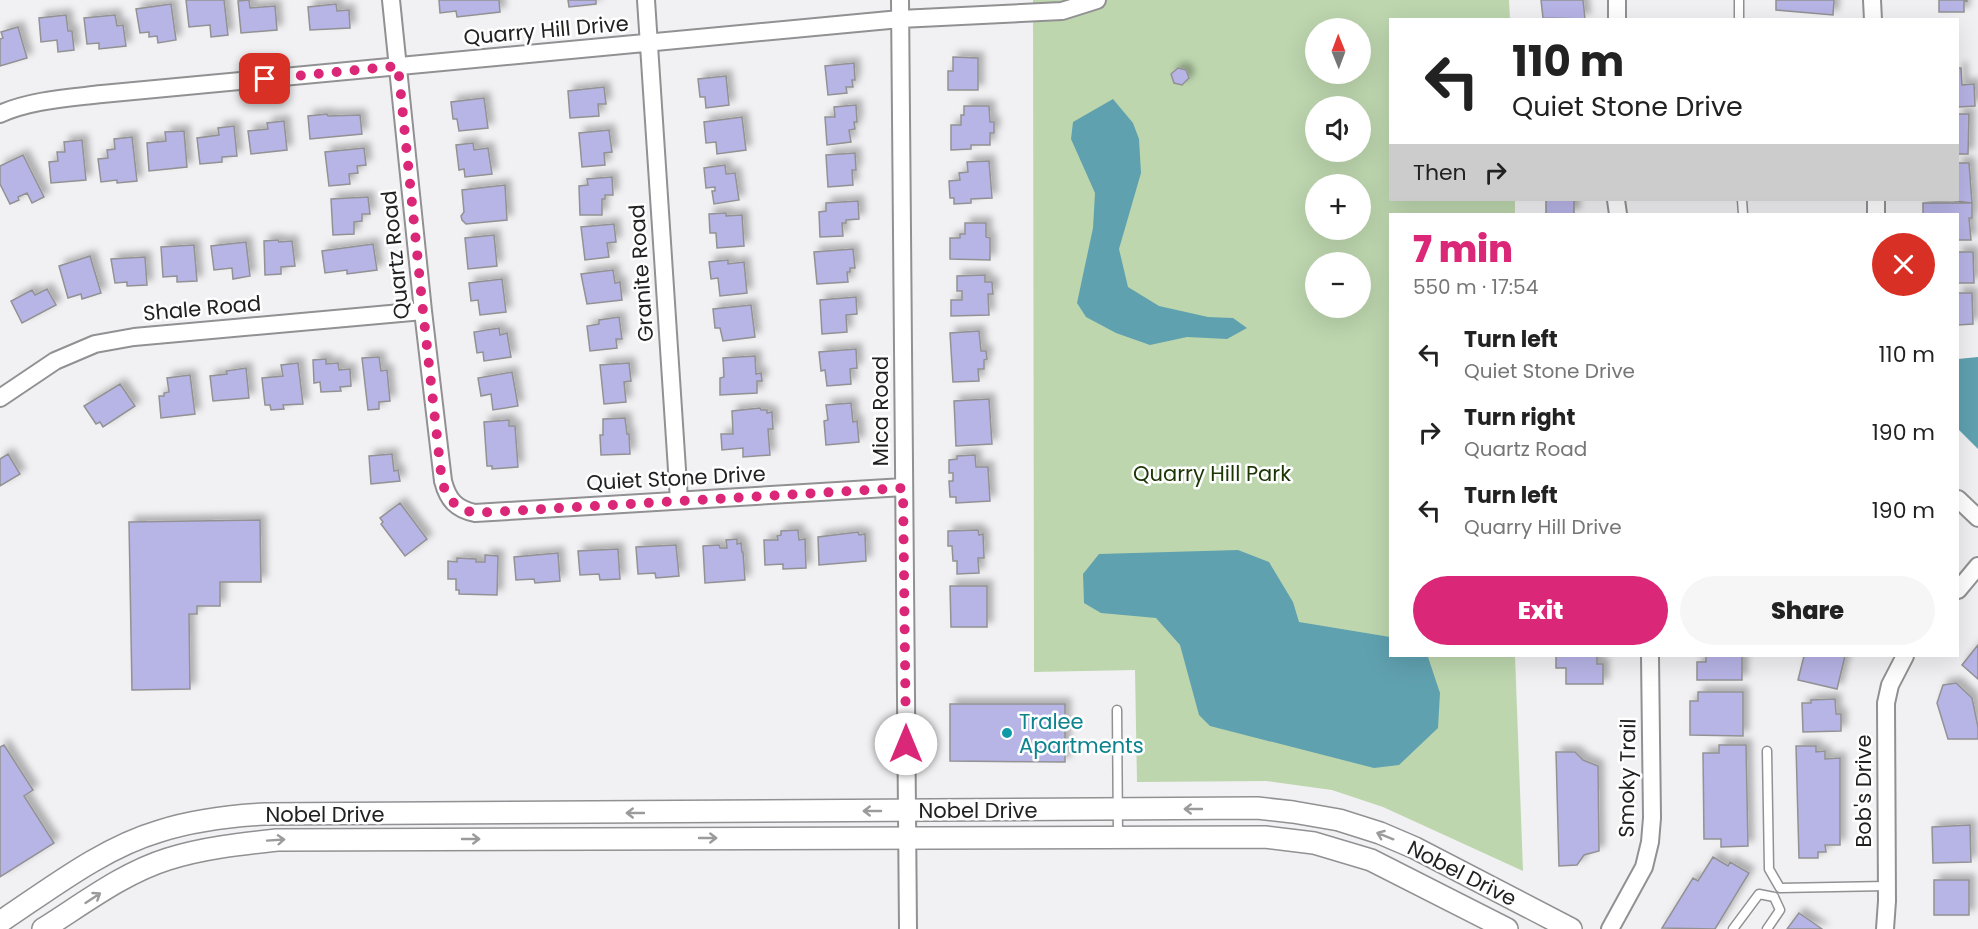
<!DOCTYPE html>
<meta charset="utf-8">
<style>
body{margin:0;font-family:Poppins,sans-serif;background:#f6f6f6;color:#222;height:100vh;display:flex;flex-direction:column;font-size:22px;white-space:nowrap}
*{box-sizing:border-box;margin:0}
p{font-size:20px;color:#767676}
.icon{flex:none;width:33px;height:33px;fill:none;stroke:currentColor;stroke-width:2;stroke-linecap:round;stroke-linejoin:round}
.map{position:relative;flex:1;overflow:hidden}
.side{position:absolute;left:1389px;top:213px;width:570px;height:444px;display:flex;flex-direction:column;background:#fff;border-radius:0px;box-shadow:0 6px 24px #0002}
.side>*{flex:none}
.guide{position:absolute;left:1389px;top:18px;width:570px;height:183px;border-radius:0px;box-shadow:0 6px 24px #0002;background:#fff;color:#222;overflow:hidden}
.needle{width:39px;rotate:359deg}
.buttons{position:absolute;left:1305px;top:18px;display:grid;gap:12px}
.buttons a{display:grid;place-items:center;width:66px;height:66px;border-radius:50%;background:#fff;box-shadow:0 6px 24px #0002;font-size:30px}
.pin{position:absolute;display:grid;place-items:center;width:51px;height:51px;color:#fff;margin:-26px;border-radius:12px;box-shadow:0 3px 9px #0006}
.me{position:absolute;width:66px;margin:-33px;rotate:0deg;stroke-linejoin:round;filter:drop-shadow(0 0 4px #0008)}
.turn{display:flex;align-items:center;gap:21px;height:126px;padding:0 24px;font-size:27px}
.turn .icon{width:78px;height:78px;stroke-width:2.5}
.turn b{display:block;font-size:42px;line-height:51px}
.then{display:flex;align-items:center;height:57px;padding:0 24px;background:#0003;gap:12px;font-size:22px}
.round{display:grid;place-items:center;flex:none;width:63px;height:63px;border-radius:32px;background:#f6f6f6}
.head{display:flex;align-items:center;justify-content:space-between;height:102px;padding:0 24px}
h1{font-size:36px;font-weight:800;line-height:45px;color:#db2777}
.primary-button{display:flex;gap:12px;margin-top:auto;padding:12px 24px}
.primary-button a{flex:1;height:69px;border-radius:36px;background:#db2777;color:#fff;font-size:24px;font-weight:800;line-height:69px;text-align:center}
.primary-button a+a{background:#f6f6f6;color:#222}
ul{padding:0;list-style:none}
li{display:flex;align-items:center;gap:18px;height:78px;padding:0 24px}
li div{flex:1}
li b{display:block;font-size:22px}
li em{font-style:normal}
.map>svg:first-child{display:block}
.green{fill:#bdd6ae;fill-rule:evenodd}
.water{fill:#60a1b0}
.building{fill:#b7b4e6;stroke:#929294;stroke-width:1.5;filter:url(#shadow)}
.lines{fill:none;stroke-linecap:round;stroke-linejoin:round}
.service-casing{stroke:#919193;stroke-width:11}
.minor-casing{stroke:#919193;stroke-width:20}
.tertiary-casing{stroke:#919193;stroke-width:24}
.service{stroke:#fff;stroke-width:8}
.minor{stroke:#fff;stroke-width:16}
.tertiary{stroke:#fff;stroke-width:21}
.oneway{stroke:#9b9b9c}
.route{stroke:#db2777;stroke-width:10;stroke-dasharray:0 18}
.culture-dot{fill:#0f9aa8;stroke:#fefeff;stroke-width:2}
.labels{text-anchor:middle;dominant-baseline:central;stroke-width:5;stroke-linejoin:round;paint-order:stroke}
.street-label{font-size:21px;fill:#212122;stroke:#fefeff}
.park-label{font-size:21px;fill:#1b3503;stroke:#fefeff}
.culture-label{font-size:21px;fill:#0d838f;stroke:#fefeff;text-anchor:start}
</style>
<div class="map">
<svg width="1978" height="929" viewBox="0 0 1978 929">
<defs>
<filter id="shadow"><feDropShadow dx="5.5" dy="-5.5" stdDeviation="3" flood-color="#0004"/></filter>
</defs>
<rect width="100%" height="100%" fill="#f1f1f3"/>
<path class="green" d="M1033,0H1509L1510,19L1390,20V200H1515V214H1390V656H1515L1523,871L1383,807L1332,790L1266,781L1137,782L1135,670L1034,672ZM1316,28H1360V74H1316ZM1316,106H1360V152H1316ZM1316,184H1360V230H1316ZM1316,262H1360V308H1316Z"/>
<path class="water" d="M1113,99L1133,123L1139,139L1141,173L1119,249L1128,287L1159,306L1208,317L1233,318L1247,328L1227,339L1187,337L1150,345L1116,333L1086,317L1077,303L1093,228L1095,193L1071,139L1073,122Z
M1978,357V449L1958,429V359Z
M1238,550L1269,562L1293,602L1299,622L1390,637V656L1428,657L1440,693L1438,728L1399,765L1374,768L1210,726L1199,715L1180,645L1156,618L1101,613L1084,603L1083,574L1099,554Z"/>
<path class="building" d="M186,0H224L228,35L211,37L210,25L189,27Z
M249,0L250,8L275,6L277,30L241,33L238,1Z
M439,0H499L500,12L457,17L456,11L440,13Z
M568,0H596V4L569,7Z
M1541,0H1583L1585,19L1543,18Z
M1776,0H1834L1833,15L1776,10Z
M1939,0H1967V1L1964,0V12H1939Z
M171,4L176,40L158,43L157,36L149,37V32L140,33L136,9Z
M336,4L337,11L349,10L350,28L310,30L308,7Z
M66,15L68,31H72L74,50L58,52L57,40L41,42L39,18Z
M115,15L117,26L123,25L126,46L99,49V43L87,44L84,18Z
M18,27L27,58L0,66V39L3,38L1,32Z
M953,57L978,58V90H948V71H953Z
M854,63L855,80H852L853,87H846L847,93L828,95L825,66Z
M1178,68L1186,70L1189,78L1182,85L1174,83L1171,74Z
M1958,68H1961L1962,85L1974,84L1975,106L1958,107Z
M726,76L729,105L706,108L705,97H700L698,79Z
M604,87L606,104H598L599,116L570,118L568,91Z
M484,98L488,128L459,131L457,119H453L451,102Z
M856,105L857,122H854L855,129L849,130L851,142L827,145L825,117H835L834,107Z
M964,106H989L990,122H994V133H990V145H971V149L951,150V125H961V115H964Z
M327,114L328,116L360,115L362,134L310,139L308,116Z
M1958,114H1969L1968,154H1958Z
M742,117L746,150L717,154L716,142L706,143L704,122Z
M284,121L287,150L251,154L248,131L268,129L267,123Z
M234,126L237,156L222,157V162L200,164L197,138L219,135L218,128Z
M609,130L612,152L604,153L605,165L582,167L579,133Z
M184,131L187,167L149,171L147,143L166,141L165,132Z
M132,137L137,181L117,183V180L101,182L98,159L108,158L107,150L115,149L114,139Z
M82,140L86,180L51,183L49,162L58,161L57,152H65L64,142Z
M473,143L474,150L488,148L492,174L465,177L464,169L459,170L456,145Z
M364,148L366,165L357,166L358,173L349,174L350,184L329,186L325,152Z
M855,153L856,170H852L853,185L828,187L826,155Z
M23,155L44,197L32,203L27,193L18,197L19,200L10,204L0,184V166Z
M989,161L992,198L971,199V203L954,204V198H950L949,181L960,180L959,173L968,172L967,162Z
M1958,163H1969L1972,203L1948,200H1958Z
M725,165L726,174L735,173L739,200L714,204L712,191H715V187L706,188L704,168Z
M612,177L613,195H605V199H602V215H580L579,186L588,185L587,179Z
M505,185L507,220L466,224L462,220L461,216L464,212L462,190Z
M368,197L370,214H362V221L354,222V234L333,235L331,199Z
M1546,200H1574V214H1546Z
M858,201L859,219L846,220V223H842L843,236L820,237L819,212L826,211V203Z
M1923,203H1972V218H1969L1971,240H1958V214H1923Z
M726,213V216L742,215L744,246L717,248L716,233H710L709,214Z
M965,223H986V237L990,238V260L950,259V238H960V234H965Z
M614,224L616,242L607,243L609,257L585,260L581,227Z
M494,235L497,266L468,269L465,238Z
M278,240L279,242L292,241L295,266L281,267V274L265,275L264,241Z
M246,242L250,276L233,279L232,268L214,270L211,246Z
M373,244L377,270L347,274V270L325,273L322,251Z
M194,245L197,281L177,282V276L163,277L161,247Z
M853,249L855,268H850V272H847L848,282L817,284L814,252Z
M1958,252H1973L1974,283H1958Z
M90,256L101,293L82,299L81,294L68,298L59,266Z
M145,257L147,285L127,286V282L115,283L111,259Z
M728,260V264L744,262L747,293L720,296L718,278L711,279L709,262Z
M613,270L615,283L620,282L622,300L587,304L581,274Z
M985,275V282H992L993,294H988L989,315L951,316V300H962V291H957V276Z
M502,279L506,312L480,315L478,300L471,301L469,283Z
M47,289L56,305L22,323L11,301L32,290L35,295Z
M1958,293H1972L1973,324L1958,325Z
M856,297L857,314L846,315L847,332L822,334L820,300Z
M751,305L755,337L723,341L720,328H715L713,309Z
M619,317L622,339H616L617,348L590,351L587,326L599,324V320Z
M499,328L500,335L507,333L511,357L484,361L483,352L477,353L474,332Z
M979,331L981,351H986L987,359L984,360V369H978L979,381L953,382L950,333Z
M856,349L857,368L850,369L851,384L827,386L825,370L821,371L819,352Z
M755,356L756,374L761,373L762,381H757V393L720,395V378L724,377L723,358Z
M379,357L381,371L387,370L390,401L379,402V409L368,410L362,358Z
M326,359V364L338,363L339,370L350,369L351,386L340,387L341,391L321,392L320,382L314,383L313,360Z
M298,363L303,404L283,405L284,409L271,410L270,405H265L262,378L283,376L281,365Z
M629,363L631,381L624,382L626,402L604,404L600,365Z
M246,368L249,398L213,401L210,376L227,374L226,371Z
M512,372L518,406L493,410L491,394L481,396L478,378Z
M190,375L195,414L161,418L159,396H164V393L169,392L167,378Z
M120,384L135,406L103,427L100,422L96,424L84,406Z
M989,399L992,444L956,446L954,401Z
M851,403L853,422L857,421L859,442L826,445L824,421L828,420L826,405Z
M760,408L761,410H767V413L772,412L773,429H768L770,455L743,457V448L722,450L721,434H733L732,411Z
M625,418L627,434H629L630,454L601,455L600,435H603V419Z
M509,420V426H515L518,467L492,469V466H487L484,422Z
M8,454L20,474L0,486V459Z
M392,454L394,471L398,470L400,481L371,484L369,456Z
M975,455L976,467H988L990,501L956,503V497H950L949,481H953V473H949V460L957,459V456Z
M400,503L427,539L405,556L381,524L383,522L380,518Z
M260,520L261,582H220V606H197V614H189L190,689L132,690L129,522Z
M798,530L799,540L805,539L806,568L783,569V564L765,565L764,540H778L777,536L781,535V531Z
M978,530L979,535L983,534L984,558H978L979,573L957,574V561H953L952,546H948V531Z
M858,532L859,535L865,534L866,561L819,565L818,537Z
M737,539V544L741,543L742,552H743L745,580L705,583L703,546L719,545L720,548H727L726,540Z
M676,545L679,576L656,578L655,573L638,574L636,547Z
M618,549L620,579L600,580L599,574L580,575L578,551Z
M558,553L560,581L535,583L534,579L516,580L514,557Z
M485,555L498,556L497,595L459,594V590H456V579H448V561L457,562V558L476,559V562H485Z
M950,586H987V627H951Z
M1978,645V679L1962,665Z
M1556,656H1597V664H1603V684H1566V668H1556Z
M1706,656H1742V680H1697V662H1706Z
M1804,656H1845L1837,689L1798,680Z
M1956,683L1972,698L1978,727V739H1948L1937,703L1943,685Z
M1698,692H1743V736L1690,735V701H1698Z
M1835,699L1836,714H1841V731L1803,732L1802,703H1811V700Z
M950,704H1065V762L950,761Z
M4,745L33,790L24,796L54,843L0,877V747Z
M1719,745H1746L1748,846L1721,847V839H1704L1703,753H1719Z
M1796,746H1816V752L1825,751V759L1840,758V845H1825L1826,852H1818V858H1799Z
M1556,752H1575L1583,760L1598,766L1599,851L1584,855L1577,865L1559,866Z
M1970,825L1971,862L1933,863L1932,827Z
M1713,857L1728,866L1730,862L1749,873L1715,929L1662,928L1693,878L1698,881Z
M1934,880H1969V915H1934Z
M1799,913L1822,929H1787Z"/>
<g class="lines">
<g class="service-casing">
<path id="service" d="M1739,0V20
M1742,200L1743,214
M1117,710L1118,837
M1767,751L1769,869L1780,888L1887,886
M1733,929L1759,894L1774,897
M1767,929L1780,910L1774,897"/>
</g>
<g class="minor-casing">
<path id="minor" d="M391,0L423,311L443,481C448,500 456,509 475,513L904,487
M646,0L679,500
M900,0L908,929
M1872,0L1873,20
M1617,20V0
M0,114C31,100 69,98 102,94L900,19L1062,11L1097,0
M1616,200L1618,214
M1876,200V214
M0,398L55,361L95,344L134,337L423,311
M1958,499L1978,518
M1958,590L1978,566
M1610,929L1644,867L1650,842L1652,818L1650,656
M1885,929L1887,901L1886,703L1890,685L1905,656"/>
</g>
<g class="tertiary-casing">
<path id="tertiary" d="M0,922C50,889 102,848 160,831C195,820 229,816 265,814L1257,808L1293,812L1339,820L1380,833L1415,848L1571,929
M43,929C83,904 123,873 168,859C203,848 240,844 277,840L1265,837L1314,843L1371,860L1507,929"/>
</g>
<use href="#service" class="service"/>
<use href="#minor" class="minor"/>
<use href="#tertiary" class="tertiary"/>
</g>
<defs><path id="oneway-shaft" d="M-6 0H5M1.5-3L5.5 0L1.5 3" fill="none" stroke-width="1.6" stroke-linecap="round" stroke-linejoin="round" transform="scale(1.5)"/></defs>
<g class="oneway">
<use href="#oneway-shaft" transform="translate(1193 809) rotate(180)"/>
<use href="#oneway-shaft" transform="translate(872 811) rotate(180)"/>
<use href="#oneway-shaft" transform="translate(635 813) rotate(180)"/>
<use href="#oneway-shaft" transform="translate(1385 836) rotate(-158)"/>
<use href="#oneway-shaft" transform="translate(708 838)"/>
<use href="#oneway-shaft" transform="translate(471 839)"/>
<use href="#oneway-shaft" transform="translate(276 840) rotate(-4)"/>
<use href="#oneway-shaft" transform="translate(93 898) rotate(-33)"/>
</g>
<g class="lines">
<path class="route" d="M265,79L398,66L423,311L442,482C448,500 456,509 475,513L903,488L906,744"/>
</g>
<circle class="culture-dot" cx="1007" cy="733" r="6"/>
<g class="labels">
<g class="street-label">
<text transform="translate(546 30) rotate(-5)">Quarry Hill Drive</text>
<text transform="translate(395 255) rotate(-96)">Quartz Road</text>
<text transform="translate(641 273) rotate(-94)">Granite Road</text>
<text transform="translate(202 308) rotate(-5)">Shale Road</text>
<text transform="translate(880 411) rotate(-90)">Mica Road</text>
<text transform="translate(676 478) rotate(-3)">Quiet Stone Drive</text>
<text transform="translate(1627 778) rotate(-89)">Smoky Trail</text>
<text transform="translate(1863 791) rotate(-90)">Bob's Drive</text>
<text x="978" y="810">Nobel Drive</text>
<text x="325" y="814">Nobel Drive</text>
<text transform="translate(1462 873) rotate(27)">Nobel Drive</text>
</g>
<g class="park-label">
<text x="1212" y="473">Quarry Hill Park</text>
</g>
<g class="culture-label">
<text x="1019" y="721">Tralee<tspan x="1019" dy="24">Apartments</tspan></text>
</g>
</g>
</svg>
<div class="buttons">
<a><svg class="needle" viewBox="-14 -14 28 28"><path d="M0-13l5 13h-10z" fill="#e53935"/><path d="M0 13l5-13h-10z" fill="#767676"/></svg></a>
<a><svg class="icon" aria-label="sound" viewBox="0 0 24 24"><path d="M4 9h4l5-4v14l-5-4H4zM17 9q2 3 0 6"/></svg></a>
<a>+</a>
<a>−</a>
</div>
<div class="pin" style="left:265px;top:79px;background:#d93025"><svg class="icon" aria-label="arrive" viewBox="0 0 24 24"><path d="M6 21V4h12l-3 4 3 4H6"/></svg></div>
<svg class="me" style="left:906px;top:744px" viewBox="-20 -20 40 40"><circle r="19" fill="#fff"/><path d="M0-13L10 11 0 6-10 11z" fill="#db2777"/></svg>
<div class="guide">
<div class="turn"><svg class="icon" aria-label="left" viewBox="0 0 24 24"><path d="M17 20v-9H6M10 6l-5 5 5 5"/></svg><div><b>110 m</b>Quiet Stone Drive</div></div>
<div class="then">Then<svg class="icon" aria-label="right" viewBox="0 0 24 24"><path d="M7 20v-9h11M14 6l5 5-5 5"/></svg></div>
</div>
<section class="side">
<div class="head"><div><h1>7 min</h1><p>550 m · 17:54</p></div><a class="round" style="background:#d93025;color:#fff"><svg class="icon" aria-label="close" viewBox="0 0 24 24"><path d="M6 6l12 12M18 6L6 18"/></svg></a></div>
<ul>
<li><svg class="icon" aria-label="left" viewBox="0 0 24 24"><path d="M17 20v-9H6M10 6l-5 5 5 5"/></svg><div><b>Turn left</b><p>Quiet Stone Drive</p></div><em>110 m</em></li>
<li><svg class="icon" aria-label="right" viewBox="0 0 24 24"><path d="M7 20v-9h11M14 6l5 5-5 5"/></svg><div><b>Turn right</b><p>Quartz Road</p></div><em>190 m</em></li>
<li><svg class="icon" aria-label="left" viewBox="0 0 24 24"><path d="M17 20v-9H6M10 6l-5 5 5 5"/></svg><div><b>Turn left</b><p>Quarry Hill Drive</p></div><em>190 m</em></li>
</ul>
<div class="primary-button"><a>Exit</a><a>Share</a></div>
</section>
</div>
